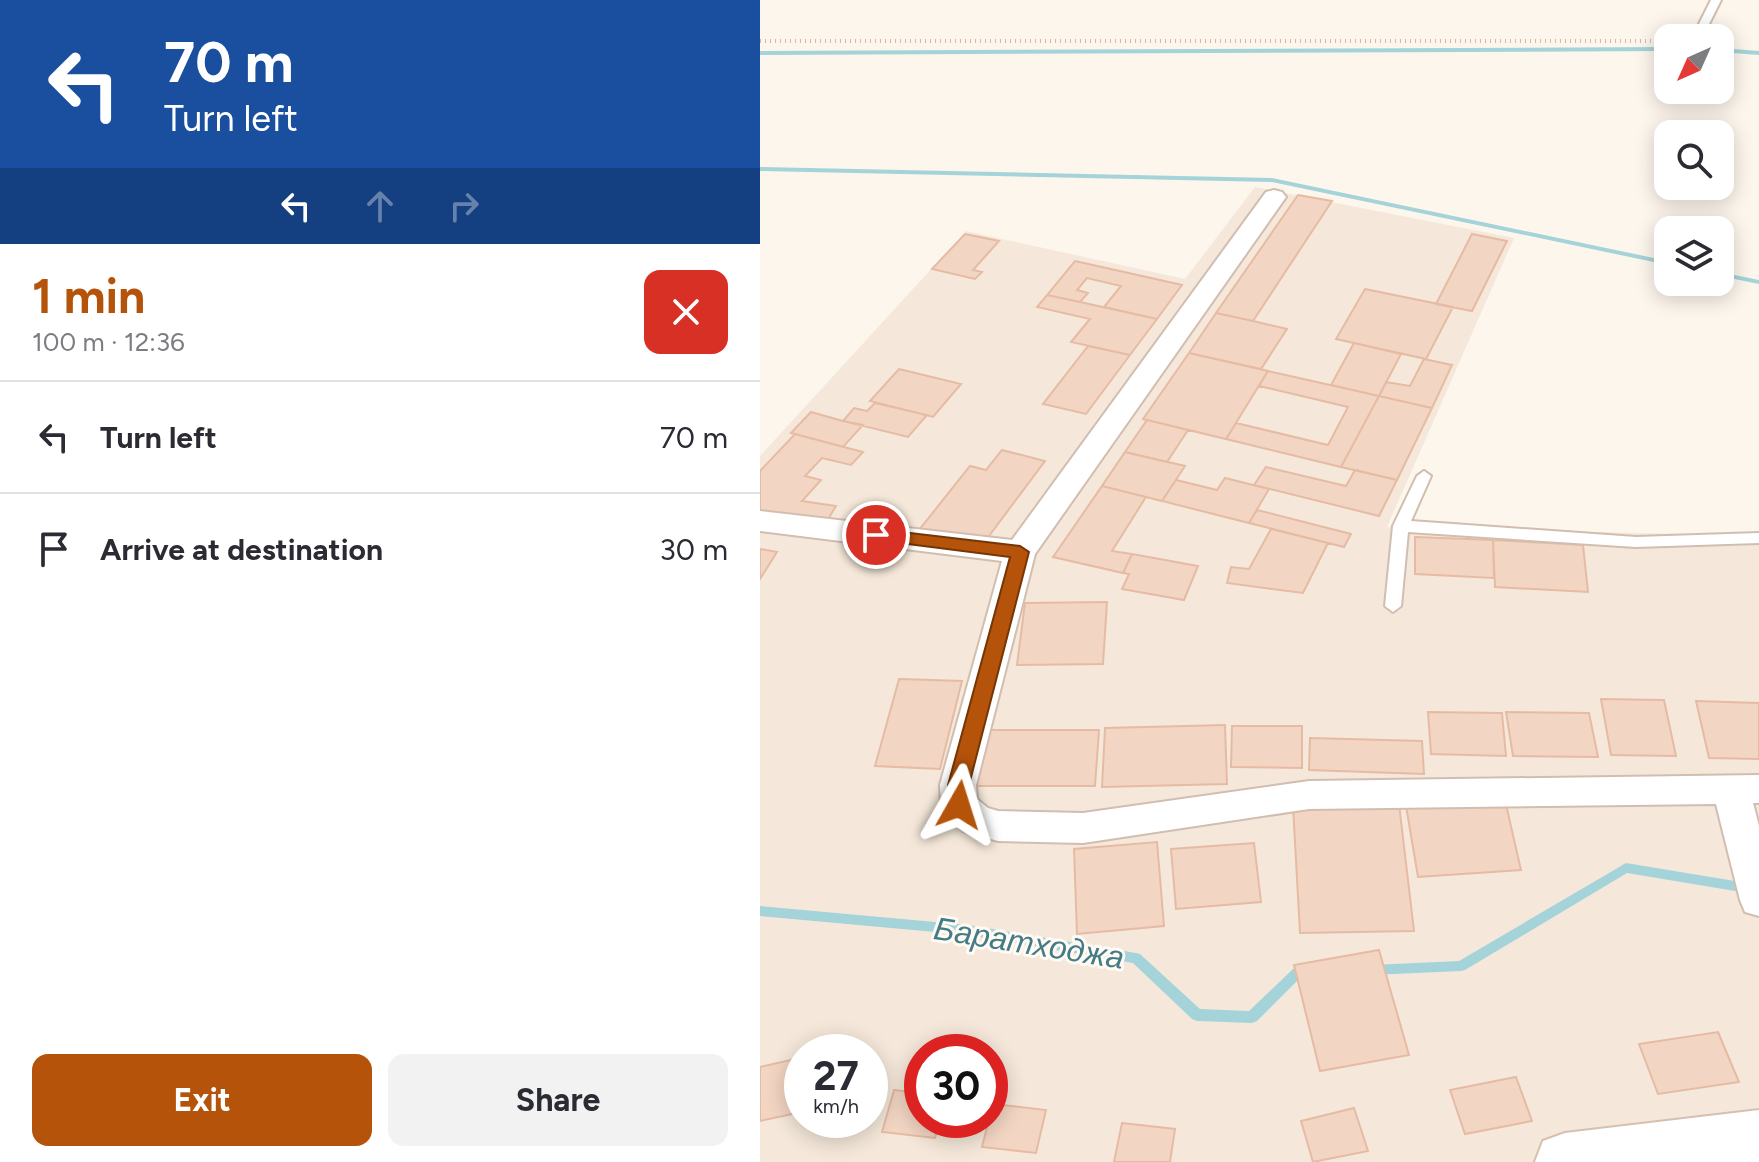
<!DOCTYPE html>
<meta charset="utf-8">
<style>
body{margin:0;font-family:Figtree,sans-serif;background:#f2f2f3;color:#2b2b33;height:100vh;display:flex;flex-direction:column;font-size:30px;white-space:nowrap}
*{box-sizing:border-box;margin:0}
p{font-size:26px;color:#7c7c81}
.icon{flex:none;width:44px;height:44px;fill:none;stroke:currentColor;stroke-width:2;stroke-linecap:round;stroke-linejoin:round}
.map{position:relative;flex:1;overflow:hidden}
.drawer{display:flex;flex-direction:column;background:#fff;width:760px}
.drawer>*{flex:none}
.guide{background:#1a4fa0;color:#fff;overflow:hidden}
.needle{width:52px;rotate:225deg}
.controls{position:absolute;left:894px;top:24px;display:grid;gap:16px}
.controls a{display:grid;place-items:center;width:80px;height:80px;border-radius:16px;background:#fff;box-shadow:0 4px 20px #0003;font-size:40px}
.speed{position:absolute;left:24px;top:1034px;display:flex;gap:16px;font-size:40px;font-weight:700;text-align:center}
.speed>*{display:grid;place-content:center;width:104px;height:104px;border-radius:50%;background:#fff;box-shadow:0 4px 20px #0003;line-height:1}
.speed small{font-size:20px;font-weight:400}
.speed .limit{border:12px solid #d22;background:#fff;color:#111}
.pin{position:absolute;display:grid;place-items:center;width:68px;height:68px;color:#fff;margin:-34px;border:4px solid #fff;border-radius:50%;box-shadow:0 2px 8px #0007}
.me{position:absolute;width:88px;margin:-44px;rotate:6deg;stroke-linejoin:round;filter:drop-shadow(0 0 6px #0008)}
.turn{display:flex;align-items:center;gap:28px;height:168px;padding:0 32px;font-size:36px}
.turn .icon{width:104px;height:104px;stroke-width:2.5}
.turn b{display:block;font-size:56px;line-height:68px}
.lanes{display:flex;align-items:center;height:76px;padding:0 32px;background:#0003;justify-content:center;gap:40px;direction:ltr}
.lanes .off{opacity:.35}
.round{display:grid;place-items:center;flex:none;width:84px;height:84px;border-radius:16px;background:#f2f2f3}
.headline{display:flex;align-items:center;justify-content:space-between;height:136px;padding:0 32px}
h1{font-size:48px;font-weight:700;line-height:60px;color:#b45309}
.primary-button{display:flex;gap:16px;margin-top:auto;padding:16px 32px}
.primary-button a{flex:1;height:92px;border-radius:16px;background:#b45309;color:#fff;font-size:32px;font-weight:700;line-height:92px;text-align:center}
.primary-button a+a{background:#f2f2f3;color:#2b2b33}
ul{padding:0;list-style:none}
li{display:flex;align-items:center;gap:24px;height:112px;padding:0 32px;border-top:2px solid #e1e1e2}
li div{flex:1}
li b{display:block;font-size:30px}
li em{font-style:normal}
main{display:flex;flex:1;min-height:0}
.map>svg:first-child{display:block}
.residential{fill:#f5e8da;fill-rule:evenodd}
.lines{fill:none;stroke-linecap:round;stroke-linejoin:round}
.stream{fill:#a5d3da;fill-rule:evenodd}
.building{fill:#f3d5c3;stroke:#e6bba3;stroke-width:2}
.lane-casing{stroke:#d1beb0;stroke-width:4}
.street-casing{stroke:#d1beb0;stroke-width:4}
.secondary-casing{stroke:#d6c0b0;stroke-width:4}
.path{stroke:#d9b8a5;stroke-width:4;stroke-dasharray:1 4;stroke-linecap:butt}
.lane{fill:#fff;fill-rule:evenodd}
.street{fill:#fff;fill-rule:evenodd}
.secondary{fill:#fff;fill-rule:evenodd}
.route{fill:#b45309;stroke:#753606;stroke-width:2}
.labels{text-anchor:middle;dominant-baseline:central;stroke-width:6;stroke-linejoin:round;paint-order:stroke}
.near-water-label{font-size:32px;font-style:italic;fill:#437c86;stroke:#fffaf3}
</style>
<main>
<section class="drawer">
<div class="guide">
<div class="turn"><svg class="icon" aria-label="left" viewBox="0 0 24 24"><path d="M17 20v-9H6M10 6l-5 5 5 5"/></svg><div><b>70 m</b>Turn left</div></div>
<div class="lanes"><svg class="icon" aria-label="left" viewBox="0 0 24 24"><path d="M17 20v-9H6M10 6l-5 5 5 5"/></svg><svg class="icon off" aria-label="ahead" viewBox="0 0 24 24"><path d="M12 20V5M6 11l6-6 6 6"/></svg><svg class="icon off" aria-label="right" viewBox="0 0 24 24"><path d="M7 20v-9h11M14 6l5 5-5 5"/></svg></div>
</div>
<div class="headline"><div><h1>1 min</h1><p>100 m · 12:36</p></div><a class="round" style="background:#d93025;color:#fff"><svg class="icon" aria-label="close" viewBox="0 0 24 24"><path d="M6 6l12 12M18 6L6 18"/></svg></a></div>
<ul>
<li><svg class="icon" aria-label="left" viewBox="0 0 24 24"><path d="M17 20v-9H6M10 6l-5 5 5 5"/></svg><div><b>Turn left</b></div><em>70 m</em></li>
<li><svg class="icon" aria-label="arrive" viewBox="0 0 24 24"><path d="M6 21V4h12l-3 4 3 4H6"/></svg><div><b>Arrive at destination</b></div><em>30 m</em></li>
</ul>
<div class="primary-button"><a>Exit</a><a>Share</a></div>
</section>
<div class="map">
<svg width="999" height="1162" viewBox="0 0 999 1162">
<rect width="100%" height="100%" fill="#fdf6ec"/>
<path class="residential" d="M495,187L754,238L627,527L999,536V1162H0V456L206,231L425,279ZM42,1052H110V1120H42ZM162,1052H230V1120H162Z"/>
<g class="lines">
<path class="stream" d="M908,47V51L0,55V51Z
M960,48L999,51V55L960,52Z
M0,167L512,178L908,261V265L512,182L0,171Z
M960,272L999,280V284L960,276Z
M866,863L999,885V895L867,873L705,970L701,971L611,975L607,974L605,970L607,966L611,965L699,961Z
M0,906L208,925L376,953L380,954L440,1009L489,1011L533,969L547,967L551,968L553,972L551,976L540,978L497,1021L492,1023L437,1021L432,1019L373,963L208,935L0,916Z"/>
</g>
<path class="building" d="M538,195L572,201L493,321L456,313Z
M205,234L239,241L213,270L222,272L215,279L172,269Z
M712,234L747,241L712,311L676,304Z
M315,261L422,285L397,319L344,307L361,286L327,278L317,290L328,293L320,302L287,295Z
M605,289L693,307L666,359L576,339Z
M287,295L320,302L397,319L370,355L311,342L330,319L277,307Z
M456,313L493,321L527,329L501,369L429,353Z
M594,343L641,354L619,396L571,385Z
M328,346L370,355L326,414L283,404Z
M429,353L508,371L466,439L383,419Z
M664,359L692,365L672,408L619,396L626,382L650,386Z
M139,369L201,384L173,417L110,401Z
M508,371L619,396L581,467L466,439L476,423L568,445L588,407L499,386Z
M619,396L672,408L637,480L581,467Z
M115,403L167,415L148,437L83,421L94,408L107,411Z
M51,412L83,421L103,425L83,447L31,433Z
M387,420L428,430L407,462L365,452Z
M35,434L103,452L91,465L62,458L45,476L61,480L42,501L76,506L67,521L0,512V471Z
M242,450L285,461L226,540L159,530L210,466L226,470Z
M365,452L425,466L402,501L342,486Z
M506,467L586,486L595,470L637,480L619,516L494,485Z
M465,478L509,489L489,523L402,501L416,480L457,490Z
M342,486L386,497L352,551L372,554L363,573L293,557Z
M497,510L591,534L584,547L489,523Z
M511,529L568,543L543,593L467,583L471,567L489,569Z
M655,537L733,540L734,578L655,574Z
M733,540L823,545L828,592L735,587Z
M0,549L17,552L0,579Z
M372,554L438,566L424,600L362,589L369,574L363,573Z
M347,602L343,664L257,665L265,603Z
M139,679L202,681L180,769L115,766Z
M841,699L904,700L916,756L851,755Z
M936,701L999,703V759L949,758Z
M668,712L742,713L746,756L671,754Z
M746,712L829,713L838,757L753,756Z
M465,725L467,784L342,787L345,728Z
M472,726H542V768L471,767Z
M225,730H339L335,786H216Z
M550,738L662,741L664,774L549,770Z
M745,800L761,870L658,877L646,806Z
M639,804L654,931L540,933L533,806Z
M397,842L404,926L317,934L314,849Z
M494,843L501,902L416,909L411,849Z
M619,950L649,1055L560,1071L534,965Z
M958,1032L979,1082L898,1094L879,1044Z
M35,1059L37,1113L0,1121V1067Z
M756,1077L772,1121L705,1134L690,1090Z
M134,1090L162,1093V1120H180L175,1138L122,1132Z
M233,1104L286,1110L276,1153L222,1147Z
M594,1108L608,1151L553,1162L541,1121Z
M46,1120H100L98,1128L45,1123Z
M362,1123L415,1129L410,1162H354Z"/>
<g class="lines">
<g class="lane-casing">
<path id="lane" d="M951,0H961L942,38H932Z
M664,471L671,476L651,521L876,537L999,533V543L876,547L648,532L641,606L633,612L625,606L633,526L657,476Z"/>
</g>
<g class="street-casing">
<path id="street" d="M514,190L522,192L526,197L275,554L216,785L217,799L228,808L238,811L323,813L549,781L999,775V803H993L999,826V916L985,912L980,900L956,804L549,809L323,843L238,841L203,831L186,815L181,805L180,785L242,561L0,531V511L252,540L506,192Z"/>
</g>
<g class="secondary-casing">
<path id="secondary" d="M999,1110V1162H775L783,1141L805,1133Z"/>
</g>
<path class="path" d="M0,41H908"/>
<use href="#lane" class="lane"/>
<use href="#street" class="street"/>
<use href="#secondary" class="secondary"/>
</g>
<path class="route" d="M116,529L260,546L269,552L209,785L210,805L207,810L199,813L192,810L188,785L250,557L109,539L107,535Z"/>
<g class="labels">
<g class="near-water-label">
<text transform="translate(269 943) rotate(9)">Баратходжа</text>
</g>
</g>
</svg>
<div class="controls">
<a><svg class="needle" viewBox="-14 -14 28 28"><path d="M0-13l5 13h-10z" fill="#e53935"/><path d="M0 13l5-13h-10z" fill="#7c7c81"/></svg></a>
<a><svg class="icon" aria-label="search" viewBox="0 0 24 24"><circle cx="10" cy="10" r="6"/><path d="M15 15l6 6"/></svg></a>
<a><svg class="icon" aria-label="layers" viewBox="0 0 24 24"><path d="M12 4l9 5-9 5-9-5zM3 14l9 5 9-5"/></svg></a>
</div>
<div class="speed"><div>27<small>km/h</small></div><div class="limit">30</div></div>
<div class="pin" style="left:116px;top:535px;background:#d93025"><svg class="icon" aria-label="arrive" viewBox="0 0 24 24"><path d="M6 21V4h12l-3 4 3 4H6"/></svg></div>
<svg class="me" style="left:199px;top:805px" viewBox="-20 -20 40 40"><path d="M0-17L14 15 0 8-14 15z" fill="#b45309" stroke="#fff" stroke-width="4"/></svg>
</div>
</main>
